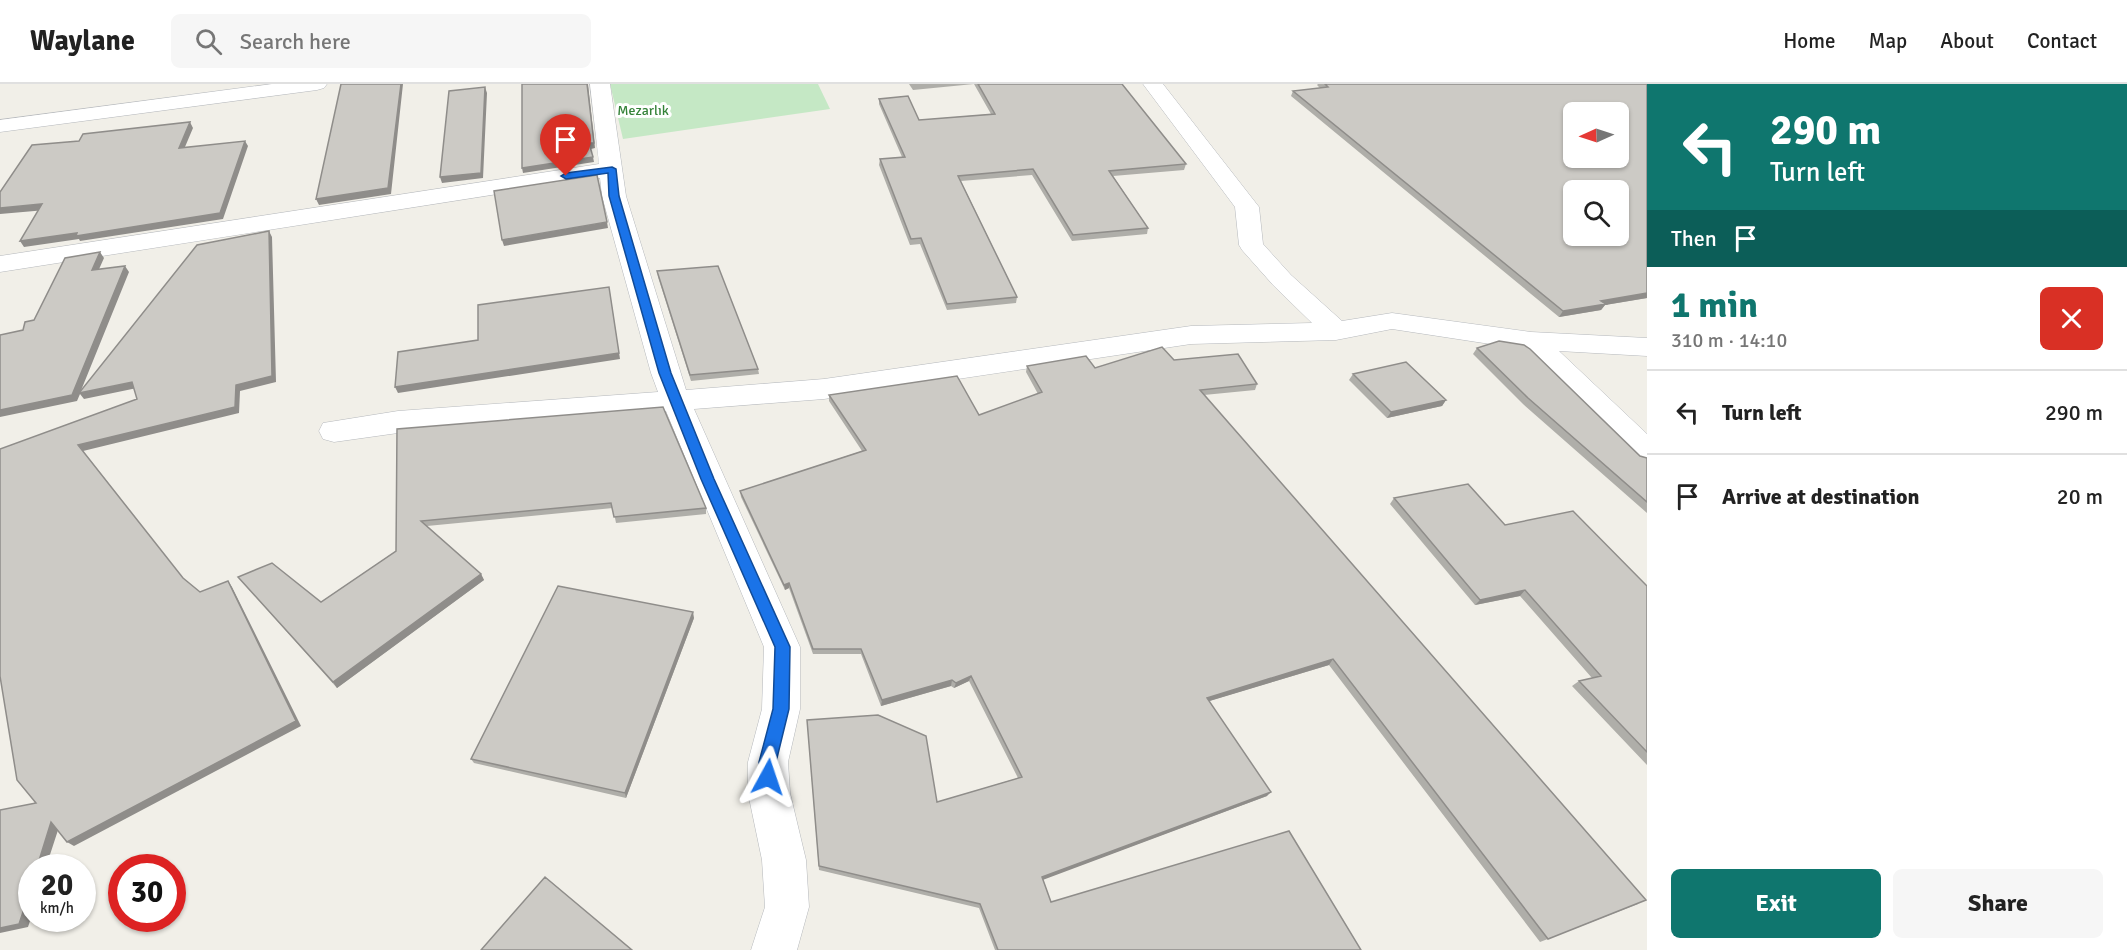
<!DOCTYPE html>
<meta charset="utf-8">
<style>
body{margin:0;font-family:Signika,sans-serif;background:#f6f6f6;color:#222;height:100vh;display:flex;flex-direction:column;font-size:22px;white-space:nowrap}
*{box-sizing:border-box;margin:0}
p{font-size:20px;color:#767676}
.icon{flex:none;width:33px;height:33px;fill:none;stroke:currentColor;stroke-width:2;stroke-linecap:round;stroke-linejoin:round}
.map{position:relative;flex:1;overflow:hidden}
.sheet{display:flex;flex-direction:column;background:#fff;width:480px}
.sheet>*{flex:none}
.banner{background:#0f766e;color:#fff;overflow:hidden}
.needle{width:39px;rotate:267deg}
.fabs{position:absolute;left:1563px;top:18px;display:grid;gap:12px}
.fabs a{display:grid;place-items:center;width:66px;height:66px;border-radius:9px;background:#fff;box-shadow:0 2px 4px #0004;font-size:30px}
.speed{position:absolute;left:18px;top:770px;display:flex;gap:12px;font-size:30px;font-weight:700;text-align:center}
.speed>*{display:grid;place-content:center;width:78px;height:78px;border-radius:50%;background:#fff;box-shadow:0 2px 4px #0004;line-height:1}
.speed small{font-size:15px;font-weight:400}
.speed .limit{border:9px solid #d22;background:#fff;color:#111}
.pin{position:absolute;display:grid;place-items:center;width:51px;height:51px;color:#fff;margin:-62px -26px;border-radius:50% 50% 50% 0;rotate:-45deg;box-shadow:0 0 6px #0007}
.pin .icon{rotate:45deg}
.me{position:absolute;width:66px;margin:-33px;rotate:5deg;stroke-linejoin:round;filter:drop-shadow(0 0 4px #0008)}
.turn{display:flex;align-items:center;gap:21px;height:126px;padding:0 24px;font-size:27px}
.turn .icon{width:78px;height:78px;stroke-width:2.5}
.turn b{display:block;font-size:42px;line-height:51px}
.then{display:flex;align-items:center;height:57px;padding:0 24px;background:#0003;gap:12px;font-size:22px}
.round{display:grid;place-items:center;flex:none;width:63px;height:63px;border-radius:9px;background:#f6f6f6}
.headline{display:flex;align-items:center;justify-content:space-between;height:102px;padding:0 24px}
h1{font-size:36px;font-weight:800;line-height:45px;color:#0f766e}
.action{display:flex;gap:12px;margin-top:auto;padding:12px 24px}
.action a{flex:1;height:69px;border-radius:9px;background:#0f766e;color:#fff;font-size:24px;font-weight:800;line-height:69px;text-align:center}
.action a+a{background:#f6f6f6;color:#222}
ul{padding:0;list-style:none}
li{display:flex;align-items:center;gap:18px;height:84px;padding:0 24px;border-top:2px solid #e0e0e0}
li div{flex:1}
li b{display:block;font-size:22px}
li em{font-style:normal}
header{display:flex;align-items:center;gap:36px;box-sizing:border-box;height:84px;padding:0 30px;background:#fff;border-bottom:2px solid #e0e0e0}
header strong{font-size:28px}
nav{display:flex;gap:33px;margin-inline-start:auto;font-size:21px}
.search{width:420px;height:54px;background:#f6f6f6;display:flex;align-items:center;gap:15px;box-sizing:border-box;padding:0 21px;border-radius:9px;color:#767676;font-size:22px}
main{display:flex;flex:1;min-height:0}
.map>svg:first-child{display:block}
.green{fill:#c5e8c5}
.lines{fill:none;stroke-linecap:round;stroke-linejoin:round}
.minor-casing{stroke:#b5b8bc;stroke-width:1}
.minor{fill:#fff;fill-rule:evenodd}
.wall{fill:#afaea9}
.shaded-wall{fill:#8f8d8a}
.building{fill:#cccac5;stroke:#8f8d8a;stroke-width:1.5;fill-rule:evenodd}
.route{fill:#1a73e8;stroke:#114b97;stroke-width:1.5}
.labels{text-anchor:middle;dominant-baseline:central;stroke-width:6;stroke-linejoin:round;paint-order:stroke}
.far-park-label{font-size:14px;fill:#348238;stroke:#fff}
</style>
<header>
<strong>Waylane</strong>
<div class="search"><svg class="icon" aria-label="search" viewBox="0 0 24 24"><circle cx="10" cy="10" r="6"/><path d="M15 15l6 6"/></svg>Search here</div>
<nav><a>Home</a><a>Map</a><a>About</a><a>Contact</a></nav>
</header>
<main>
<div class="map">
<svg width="1647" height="866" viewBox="0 0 1647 866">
<rect width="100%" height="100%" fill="#f1efe8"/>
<path class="green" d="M610,0H818L830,25L623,55Z"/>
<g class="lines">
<g class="minor-casing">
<path id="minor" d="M272,0H327L324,4L317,6L0,48V36Z
M590,0H610L626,112L686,306L824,295L1191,242L1312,239L1273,201L1242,166L1239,161L1235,123L1143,0H1163L1259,123L1263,160L1291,191L1342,237L1392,229L1531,248L1647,254V272L1559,267L1647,350V379L1636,376L1523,265L1392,245L1336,256L1191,260L824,315L694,325L800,563V625L788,678L790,709L806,776L809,823L797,866H751L765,823L762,776L748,709V678L762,625L764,563L666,327L398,349L334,358L323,355L319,347L323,339L398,327L658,308L651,289L602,112L600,94L0,188V172L599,80Z"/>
</g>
<use href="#minor" class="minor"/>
</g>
<path class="wall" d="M909,0H1122L1186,80L1184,86L1113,92L1148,144L1147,150L1072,157L1032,91L961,97L1017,213L1016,219L947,226L920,160L910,161L879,81L880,75L902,73L879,20V15L919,36L991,30L974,0L913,6Z
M1318,0H1647V214L1605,221L1601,226L1559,233L1291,12L1293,7L1320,4L1317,1Z
M657,187L758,285L759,290L691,297L658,193Z
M1477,264L1640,372L1647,374V429L1523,320L1473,270Z
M1174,276L1257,300L1255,306L1204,311L1638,820L1540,858L1329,581L1209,617L1267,712L1043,795L1051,818L1361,866H995L979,824L819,786L807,636L937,718L1018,694L969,597L954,604L951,602L881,622L861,570H813L789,504L785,506L741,413L740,407L862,367L829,317V311L979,331L1038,310L1026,288L1027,282L1095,284Z
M1353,290L1446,316L1442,322L1387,334L1349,296Z
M397,345L706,424V430L616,439L613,424L427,442L481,490L484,496L337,604L238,493L321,518L396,467Z
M1394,414L1505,441L1647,502V681L1572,602L1579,597L1592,594L1520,512L1475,521L1390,420Z
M694,534L626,714L474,679L471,675Z"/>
<path class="shaded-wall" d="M401,0H403L391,110L319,121L316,115Z
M587,0H589H588L595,64L591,65L589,59Z
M485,3L487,9L483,94L442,99L440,93Z
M190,38L193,44L182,70L179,64Z
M245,57L248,62L223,135L80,157L79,155L24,163L20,157Z
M593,73L594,78L523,89L522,84Z
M42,120L46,126L0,130V124Z
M607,138L608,144L504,162L502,156Z
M269,147L272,153L276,298L240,307L239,329L83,367L188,499L78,361L236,301Z
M100,168L104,174L96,192L92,186Z
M125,182L129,188L80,309L132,298L137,304L84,315L80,310L77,317L0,333V326Z
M610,209L620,275L398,309L395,303Z
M1647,209V214L1605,221L1601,226L1559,233L1563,227L1601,217Z
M1446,316L1442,322L1387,334L1391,328Z
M481,490L484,496L337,604L333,598Z
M228,497L232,503L301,642L74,762L67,758Z
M789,499V504L785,506L784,501Z
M1525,506L1520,512L1475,521L1480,516Z
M693,528L694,534L626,714L625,709Z
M1333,575L1329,581L1203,619L1207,614Z
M971,592L969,597L954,604L956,599Z
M952,596L951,602L881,622L882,616Z
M1271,708L1267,712L1040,797L1042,793Z
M51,738L59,743L46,783H37Z
M32,801V831L28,843L0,849V844Z"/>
<path class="building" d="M341,0H401L388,104L316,115Z
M522,0H587L594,59H589L593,73L522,84Z
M978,0H1122L1186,80L1109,87L1148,144L1073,151L1033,85L958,92L1017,213L947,220L921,154L911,155L880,75L905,73L879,15L908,12L919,36L995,30Z
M1325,0H1647V209L1601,217L1606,220L1563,227L1293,7L1328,3ZM1574,28H1618V74H1574ZM1574,106H1618V152H1574Z
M485,3L481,89L440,93L449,7Z
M190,38L179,64L245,57L220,129L76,152L77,149L20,157L42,120L0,124V108L32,61L79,57L83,50Z
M597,91L607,138L502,156L494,107Z
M269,147L272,292L236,301L235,323L78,361L183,494L200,508L228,497L296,637L67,758L51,738L37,783H32V801L19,840L0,844V726L36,719L17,696L0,592V365L137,315L132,298L79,309L197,161Z
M100,168L92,186L125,182L72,311L0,326V251L23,246L25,238L34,236L65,174Z
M718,182L758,285L690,291L657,187Z
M609,203L619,269L395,303L398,268L478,256V221Z
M1499,257L1524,261L1530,265L1640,372L1647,374V418L1528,314L1477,264Z
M1162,263L1174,276L1238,270L1257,300L1200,306L1646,816L1548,855L1333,575L1207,614L1271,708L1042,793L1051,818L1289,747L1361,866H998L980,820L819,782L807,636L878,631L926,652L937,718L1022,693L971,592L956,599L952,596L882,616L861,565H813L789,499L784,501L740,407L866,366L829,311L957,292L979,331L1042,308L1027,282L1086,272L1095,284Z
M1406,278L1446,316L1391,328L1353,290Z
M663,323L706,424L614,433L611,419L421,437L481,490L333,598L238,493L272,479L321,518L396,467L397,345Z
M1468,400L1505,441L1573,427L1647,502V668L1579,597L1601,592L1525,506L1480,516L1394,414Z
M558,502L693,528L625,709L471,675Z
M545,793L632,866H481Z"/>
<path class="route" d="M612,83L616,85L619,112L671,289L714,395L790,563L789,625L776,678L777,693L774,699L768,701L762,699L759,678L773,625L775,563L701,395L659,289L609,112L608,89L566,95L561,92L566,89Z"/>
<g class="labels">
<g class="far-park-label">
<text x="643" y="26">Mezarlık</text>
</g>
</g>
</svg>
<div class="fabs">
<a><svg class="needle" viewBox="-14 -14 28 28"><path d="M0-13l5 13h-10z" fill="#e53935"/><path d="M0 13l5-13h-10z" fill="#767676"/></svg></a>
<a><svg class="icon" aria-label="search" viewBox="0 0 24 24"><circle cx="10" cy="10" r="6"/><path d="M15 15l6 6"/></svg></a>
</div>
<div class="speed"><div>20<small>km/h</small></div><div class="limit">30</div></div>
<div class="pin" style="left:566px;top:92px;background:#d93025"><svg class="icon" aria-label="arrive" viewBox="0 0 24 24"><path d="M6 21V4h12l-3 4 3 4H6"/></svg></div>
<svg class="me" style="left:768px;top:693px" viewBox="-20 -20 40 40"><path d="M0-17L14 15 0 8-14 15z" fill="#1a73e8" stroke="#fff" stroke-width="4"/></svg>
</div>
<section class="sheet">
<div class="banner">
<div class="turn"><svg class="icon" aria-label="left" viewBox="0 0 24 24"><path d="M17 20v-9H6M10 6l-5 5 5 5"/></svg><div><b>290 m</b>Turn left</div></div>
<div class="then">Then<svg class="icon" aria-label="arrive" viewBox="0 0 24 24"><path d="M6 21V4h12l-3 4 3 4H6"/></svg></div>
</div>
<div class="headline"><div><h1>1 min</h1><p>310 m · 14:10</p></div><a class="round" style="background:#d93025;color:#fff"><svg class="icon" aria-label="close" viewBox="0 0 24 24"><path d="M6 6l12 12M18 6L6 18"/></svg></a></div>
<ul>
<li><svg class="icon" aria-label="left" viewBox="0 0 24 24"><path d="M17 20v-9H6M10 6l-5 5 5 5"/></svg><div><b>Turn left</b></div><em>290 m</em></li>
<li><svg class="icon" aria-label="arrive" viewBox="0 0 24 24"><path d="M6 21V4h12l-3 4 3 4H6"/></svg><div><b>Arrive at destination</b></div><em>20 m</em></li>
</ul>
<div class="action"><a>Exit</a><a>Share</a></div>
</section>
</main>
